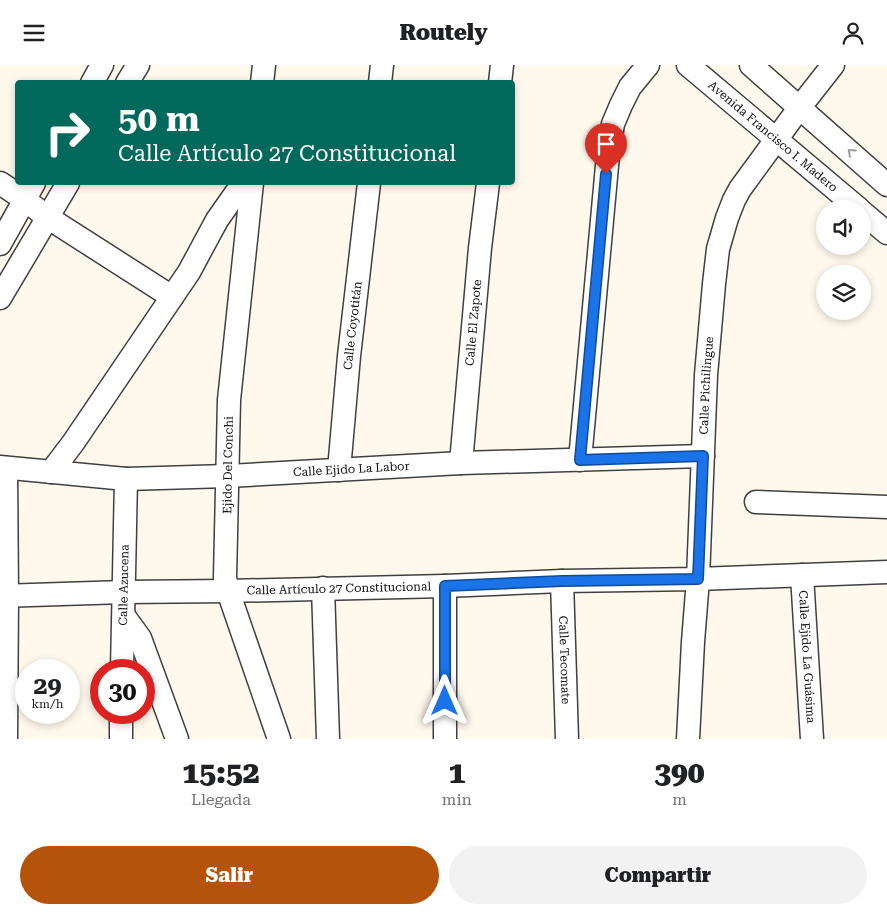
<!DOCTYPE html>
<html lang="es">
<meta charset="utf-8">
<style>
body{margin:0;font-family:"Roboto Serif",serif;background:#f2f2f2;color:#202124;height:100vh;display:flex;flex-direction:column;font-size:19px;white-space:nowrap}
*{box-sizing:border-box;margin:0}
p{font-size:16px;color:#757577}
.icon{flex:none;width:28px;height:28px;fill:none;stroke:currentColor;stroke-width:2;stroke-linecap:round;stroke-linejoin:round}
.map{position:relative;height:674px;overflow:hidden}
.sheet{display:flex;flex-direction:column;background:#fff;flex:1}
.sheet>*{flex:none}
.banner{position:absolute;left:15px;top:15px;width:500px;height:105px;border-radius:5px;box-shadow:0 2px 8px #0003;background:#00695c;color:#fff;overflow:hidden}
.fabs{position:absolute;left:816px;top:135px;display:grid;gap:10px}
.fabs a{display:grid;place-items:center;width:55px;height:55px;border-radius:50%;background:#fff;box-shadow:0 2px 8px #0003;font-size:25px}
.speed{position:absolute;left:15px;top:594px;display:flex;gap:10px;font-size:25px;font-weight:700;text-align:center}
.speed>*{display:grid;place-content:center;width:65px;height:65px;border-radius:50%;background:#fff;box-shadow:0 2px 8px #0003;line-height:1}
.speed small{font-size:12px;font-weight:400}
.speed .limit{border:8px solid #d22;background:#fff;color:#111}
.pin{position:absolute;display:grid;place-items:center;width:42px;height:42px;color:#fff;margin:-51px -21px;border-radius:50% 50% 50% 0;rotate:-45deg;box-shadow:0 0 5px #0007}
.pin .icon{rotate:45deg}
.me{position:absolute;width:55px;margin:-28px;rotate:0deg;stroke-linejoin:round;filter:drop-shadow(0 0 4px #0008)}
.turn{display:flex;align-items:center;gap:18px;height:105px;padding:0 20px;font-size:22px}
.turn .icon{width:65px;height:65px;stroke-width:2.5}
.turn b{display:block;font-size:35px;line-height:42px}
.eta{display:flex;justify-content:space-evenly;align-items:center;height:85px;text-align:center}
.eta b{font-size:30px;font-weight:800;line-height:35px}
.action{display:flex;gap:10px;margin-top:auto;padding:10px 20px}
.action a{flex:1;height:58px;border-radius:30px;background:#b45309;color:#fff;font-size:20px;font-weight:800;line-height:58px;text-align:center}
.action a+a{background:#f2f2f2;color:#202124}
header{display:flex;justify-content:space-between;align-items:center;height:65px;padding:0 20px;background:#fff;font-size:22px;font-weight:800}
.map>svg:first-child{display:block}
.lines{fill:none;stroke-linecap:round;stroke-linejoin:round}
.minor-casing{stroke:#404040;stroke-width:25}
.minor{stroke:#fff;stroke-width:22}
.oneway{stroke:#9e9e9e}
.route-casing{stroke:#114b97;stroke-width:12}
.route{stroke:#1a73e8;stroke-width:9}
.labels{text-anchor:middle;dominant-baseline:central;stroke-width:5;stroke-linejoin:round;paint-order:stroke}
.street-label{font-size:12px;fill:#0d0d0d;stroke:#fff}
</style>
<header><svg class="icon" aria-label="menu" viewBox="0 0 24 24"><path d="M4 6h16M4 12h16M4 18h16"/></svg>Routely<svg class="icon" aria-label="person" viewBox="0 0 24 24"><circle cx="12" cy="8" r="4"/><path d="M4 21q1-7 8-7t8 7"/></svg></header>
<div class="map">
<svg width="887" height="674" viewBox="0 0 887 674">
<rect width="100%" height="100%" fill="#fff8ec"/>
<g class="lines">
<g class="minor-casing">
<g id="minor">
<path id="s1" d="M688,0L859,144"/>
<path d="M751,0L887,120"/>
<path d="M92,18L102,0"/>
<path d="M127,18L138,0"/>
<path d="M262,18L264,0"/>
<path d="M380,18L382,0"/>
<path d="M500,18L502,0"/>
<path d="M0,118L24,134L47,152L172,232"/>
<path d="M252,118L229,335L225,513L228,526L279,674"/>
<path d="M862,147L887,168"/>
<path d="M0,179L34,118"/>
<path d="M0,233L68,118"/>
<path d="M580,395L608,90L613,59L621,40L630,22L648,0"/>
<path id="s2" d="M461,398L480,183L488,118"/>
<path id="s3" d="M0,402L126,414L228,411L461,398L703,391"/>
<path id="s4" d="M339,405L349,291L369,118"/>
<path d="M51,407L73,378L189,207L217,155L243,118"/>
<path d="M756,437L887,442"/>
<path id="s5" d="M802,510L812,674"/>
<path id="s6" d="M562,516L567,674"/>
<path d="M323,523L328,674"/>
<path id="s7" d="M0,531L124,527L228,526L445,521L562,516L698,514L887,507"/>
<path d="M124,551L140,573L177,674"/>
<path id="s8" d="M122,605L126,414"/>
<path d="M121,648V674"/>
<path d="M6,674L7,531L6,403"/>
<path d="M445,674V521"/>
<path id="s9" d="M688,674L693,577L698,514L706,310L714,219L718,184L727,153L734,135L740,124L800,42L833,0"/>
</g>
</g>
<use href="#minor" class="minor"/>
</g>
<defs><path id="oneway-chevron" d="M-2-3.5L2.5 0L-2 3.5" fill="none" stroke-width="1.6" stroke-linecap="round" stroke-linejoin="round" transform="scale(1.25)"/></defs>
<use class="oneway" href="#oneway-chevron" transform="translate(851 87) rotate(-138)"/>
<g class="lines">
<g class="route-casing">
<path id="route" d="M445,636V521L562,516L698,514L703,391L580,395L606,109"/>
</g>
<use href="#route" class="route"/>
</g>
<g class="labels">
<g class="street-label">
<text stroke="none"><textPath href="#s1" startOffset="111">Avenida Francisco I. Madero</textPath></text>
<text stroke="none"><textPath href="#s2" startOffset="141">Calle El Zapote</textPath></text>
<text stroke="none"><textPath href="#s4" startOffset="145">Calle Coyotitán</textPath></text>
<text stroke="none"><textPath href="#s9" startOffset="354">Calle Pichilingue</textPath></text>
<text transform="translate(228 400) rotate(-89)">Ejido Del Conchi</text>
<text stroke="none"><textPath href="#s3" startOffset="352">Calle Ejido La Labor</textPath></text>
<text stroke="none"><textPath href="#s8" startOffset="85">Calle Azucena</textPath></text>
<text stroke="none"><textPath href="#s7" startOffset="339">Calle Artículo 27 Constitucional</textPath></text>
<text stroke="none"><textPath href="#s5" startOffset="82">Calle Ejido La Guásima</textPath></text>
<text stroke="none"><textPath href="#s6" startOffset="79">Calle Tecomate</textPath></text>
</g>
</g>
</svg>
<div class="fabs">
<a><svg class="icon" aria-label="sound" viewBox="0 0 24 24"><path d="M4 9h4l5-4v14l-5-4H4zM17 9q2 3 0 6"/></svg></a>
<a><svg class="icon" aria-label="layers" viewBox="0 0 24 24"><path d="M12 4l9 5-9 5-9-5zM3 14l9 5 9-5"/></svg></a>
</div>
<div class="speed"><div>29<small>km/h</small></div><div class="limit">30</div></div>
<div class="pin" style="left:606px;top:109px;background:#d93025"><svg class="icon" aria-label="arrive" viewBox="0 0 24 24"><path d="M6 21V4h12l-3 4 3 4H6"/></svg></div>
<svg class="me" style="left:445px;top:636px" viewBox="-20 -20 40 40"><path d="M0-17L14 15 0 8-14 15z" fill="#1a73e8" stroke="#fff" stroke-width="4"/></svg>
<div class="banner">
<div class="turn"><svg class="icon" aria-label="right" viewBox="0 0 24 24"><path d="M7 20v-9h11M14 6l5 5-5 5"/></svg><div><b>50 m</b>Calle Artículo 27 Constitucional</div></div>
</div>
</div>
<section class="sheet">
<div class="eta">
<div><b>15:52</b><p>Llegada</p></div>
<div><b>1</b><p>min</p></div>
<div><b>390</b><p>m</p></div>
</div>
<div class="action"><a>Salir</a><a>Compartir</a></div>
</section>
